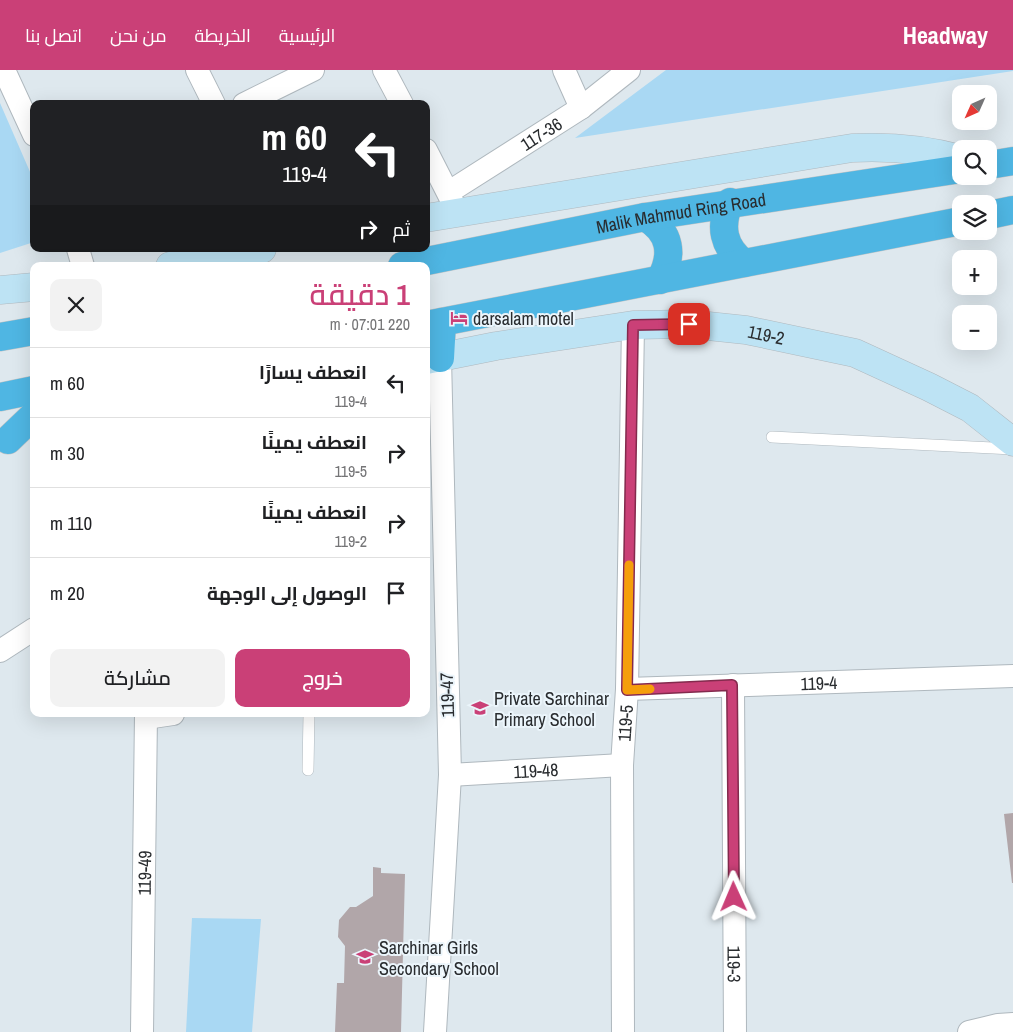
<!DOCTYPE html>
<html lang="ar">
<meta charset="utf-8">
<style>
body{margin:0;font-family:"Archivo Narrow",Cairo,sans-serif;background:#f2f2f2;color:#202124;direction:rtl;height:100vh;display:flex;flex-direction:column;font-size:19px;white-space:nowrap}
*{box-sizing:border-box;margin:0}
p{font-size:16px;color:#757577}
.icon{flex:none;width:28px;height:28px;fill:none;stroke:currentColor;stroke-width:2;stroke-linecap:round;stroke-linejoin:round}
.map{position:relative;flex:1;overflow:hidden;direction:ltr}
.side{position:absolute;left:30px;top:192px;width:400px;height:455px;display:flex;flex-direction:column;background:#fff;border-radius:10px;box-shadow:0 5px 20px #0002;direction:rtl}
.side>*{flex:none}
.guide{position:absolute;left:30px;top:30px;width:400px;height:152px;border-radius:10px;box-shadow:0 5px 20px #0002;direction:rtl;background:#202124;color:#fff;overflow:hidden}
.needle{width:32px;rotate:225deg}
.tools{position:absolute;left:952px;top:15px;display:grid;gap:10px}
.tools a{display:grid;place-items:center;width:45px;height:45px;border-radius:10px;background:#fff;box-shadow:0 5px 20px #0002;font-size:25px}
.pin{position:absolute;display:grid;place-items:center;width:42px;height:42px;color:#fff;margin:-21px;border-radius:10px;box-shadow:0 2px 8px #0006}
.me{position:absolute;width:55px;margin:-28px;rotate:359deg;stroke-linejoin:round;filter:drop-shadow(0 0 4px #0008)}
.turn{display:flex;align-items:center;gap:18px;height:105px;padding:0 20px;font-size:22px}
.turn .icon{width:65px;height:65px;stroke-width:2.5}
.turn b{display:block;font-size:35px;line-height:42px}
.then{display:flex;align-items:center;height:48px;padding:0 20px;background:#0003;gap:10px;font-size:19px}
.round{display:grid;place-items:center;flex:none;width:52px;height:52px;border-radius:10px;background:#f2f2f2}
.headline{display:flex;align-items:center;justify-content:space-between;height:85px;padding:0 20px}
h1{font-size:30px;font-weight:600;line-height:38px;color:#ca4077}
.cta{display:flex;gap:10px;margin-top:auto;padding:10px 20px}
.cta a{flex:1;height:58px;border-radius:10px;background:#ca4077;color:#fff;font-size:20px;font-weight:600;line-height:58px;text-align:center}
.cta a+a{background:#f2f2f2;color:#202124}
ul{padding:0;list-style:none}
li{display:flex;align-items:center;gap:15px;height:70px;padding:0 20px;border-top:1px solid #e0e0e0}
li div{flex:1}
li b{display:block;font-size:19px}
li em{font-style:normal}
header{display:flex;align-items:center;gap:30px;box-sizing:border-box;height:70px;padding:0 25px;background:#ca4077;color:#fff}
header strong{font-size:24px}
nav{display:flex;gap:28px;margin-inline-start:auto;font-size:18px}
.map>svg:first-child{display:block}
.green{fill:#a9d8f3}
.building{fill:#b1a6a9}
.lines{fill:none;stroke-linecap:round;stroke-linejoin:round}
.service-casing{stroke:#afb8be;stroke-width:12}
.minor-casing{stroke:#afb8be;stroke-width:24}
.secondary-casing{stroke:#afb8be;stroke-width:29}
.trunk-casing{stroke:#c3c4c5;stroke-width:29}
.service{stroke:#fff;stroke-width:11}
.minor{stroke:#fff;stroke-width:22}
.secondary{stroke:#bde3f4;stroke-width:28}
.trunk{stroke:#4fb6e3;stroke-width:28}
.route-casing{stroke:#832a4d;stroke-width:12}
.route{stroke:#ca4077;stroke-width:9}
.slow{stroke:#f59e0b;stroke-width:9}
.labels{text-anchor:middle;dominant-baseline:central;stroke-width:4;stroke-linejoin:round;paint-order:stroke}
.street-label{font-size:18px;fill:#292c2f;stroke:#ebf5fb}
.poi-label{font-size:18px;fill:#292c2f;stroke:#ebf5fb;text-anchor:start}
</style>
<header>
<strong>Headway</strong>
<nav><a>الرئيسية</a><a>الخريطة</a><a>من نحن</a><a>اتصل بنا</a></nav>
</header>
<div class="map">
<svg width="1013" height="962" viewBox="0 0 1013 962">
<rect width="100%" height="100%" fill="#dee8ee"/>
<path class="green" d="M666,0H1013V1L575,68Z
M0,33L34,111V172L0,183Z
M192,848L261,849L252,962H186Z"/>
<path class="building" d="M1013,743V813H1012L1004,744Z
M373,797L381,798V803L405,804L401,962H335L337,913H344L345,876L338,867L339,850L350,837H356L373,826Z"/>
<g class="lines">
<g class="service-casing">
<path id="service" d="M772,367L1013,379
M308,700L309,644"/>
</g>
<g class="minor-casing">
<g id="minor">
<path d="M4,0L34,65"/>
<path d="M197,0L214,34"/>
<path d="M384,0L402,34"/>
<path d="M564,0L581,38"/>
<path d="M244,34L313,0"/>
<path d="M426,80L454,135"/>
<path id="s1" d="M449,122L581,38L629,0"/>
<path d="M78,179L83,196"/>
<path d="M0,581L34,559"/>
<path id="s2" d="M733,615L735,962"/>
<path id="s3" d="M627,619L1013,606"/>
<path d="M146,648L173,644"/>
<path id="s4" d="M450,705L622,695"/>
<path id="s5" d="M142,962L146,644"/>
<path d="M435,962L450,705L440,288"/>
<path id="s6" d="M623,962L622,695L627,619L633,255"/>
<path d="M969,962L998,955L1013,954"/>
</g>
</g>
<g class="secondary-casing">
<g id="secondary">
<path d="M426,148L852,78C890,76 924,79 961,89"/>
<path d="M170,196L262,179"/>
<path d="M0,220L34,217"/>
<path id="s7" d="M426,290L496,276L633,255L689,254L746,260L855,283L929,317L970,338L1013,372"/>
</g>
</g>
<g class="trunk-casing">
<g id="trunk">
<path d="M989,95L1013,91"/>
<path d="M730,132C719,156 723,177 744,193"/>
<path d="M989,145L1013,140"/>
<path d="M645,147C671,162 674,185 660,210"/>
<path id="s8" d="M402,196L645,147L961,99"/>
<path d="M426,255L961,151"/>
<path d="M0,267L34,261"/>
<path d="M440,288L442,252"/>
<path d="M0,327L34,320"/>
<path d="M8,370L34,345"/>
</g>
</g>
<use href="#service" class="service"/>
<use href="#minor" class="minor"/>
<use href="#secondary" class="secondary"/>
<use href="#trunk" class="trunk"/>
</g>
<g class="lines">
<g class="route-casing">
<path id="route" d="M689,254L633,255L627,620L732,615L734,827"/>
</g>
<use href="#route" class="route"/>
<path class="slow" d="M629,495L627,620L650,619"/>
</g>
<defs>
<g id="hotel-bare" transform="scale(1.35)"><path d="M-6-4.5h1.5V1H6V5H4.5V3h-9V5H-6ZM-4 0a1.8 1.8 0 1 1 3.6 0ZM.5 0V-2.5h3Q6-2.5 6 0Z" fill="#ca4077" stroke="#ebf5fb" stroke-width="2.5" paint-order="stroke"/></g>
<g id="school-bare" transform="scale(1.35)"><path d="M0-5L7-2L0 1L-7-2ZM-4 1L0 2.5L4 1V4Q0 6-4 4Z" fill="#ca4077" stroke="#ebf5fb" stroke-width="2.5" paint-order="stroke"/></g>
</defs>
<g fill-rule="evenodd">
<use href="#hotel-bare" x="459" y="248"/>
<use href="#school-bare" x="480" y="638"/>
<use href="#school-bare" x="365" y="887"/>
</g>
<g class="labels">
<g class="street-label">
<text stroke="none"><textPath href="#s1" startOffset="109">117-36</textPath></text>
<text stroke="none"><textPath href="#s8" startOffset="284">Malik Mahmud Ring Road</textPath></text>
<text stroke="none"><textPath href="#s7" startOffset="344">119-2</textPath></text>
<text stroke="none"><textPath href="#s3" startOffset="192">119-4</textPath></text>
<text transform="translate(447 625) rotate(-92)">119-47</text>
<text stroke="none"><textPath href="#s6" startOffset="309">119-5</textPath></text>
<text stroke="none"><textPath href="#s4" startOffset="86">119-48</textPath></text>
<text stroke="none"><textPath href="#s5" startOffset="159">119-49</textPath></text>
<text stroke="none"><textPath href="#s2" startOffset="279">119-3</textPath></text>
</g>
<g class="poi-label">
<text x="473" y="248">darsalam motel</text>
<text x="494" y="628">Private Sarchinar<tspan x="494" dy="21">Primary School</tspan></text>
<text x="379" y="877">Sarchinar Girls<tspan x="379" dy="21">Secondary School</tspan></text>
</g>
</g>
</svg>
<div class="tools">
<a><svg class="needle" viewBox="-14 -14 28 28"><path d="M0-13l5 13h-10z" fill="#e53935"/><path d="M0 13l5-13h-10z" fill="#757577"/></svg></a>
<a><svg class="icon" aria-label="search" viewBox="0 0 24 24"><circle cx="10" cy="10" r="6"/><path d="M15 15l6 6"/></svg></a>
<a><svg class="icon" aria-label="layers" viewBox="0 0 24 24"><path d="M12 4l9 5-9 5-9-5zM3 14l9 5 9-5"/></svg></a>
<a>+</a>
<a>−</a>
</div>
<div class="pin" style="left:689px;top:254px;background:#d93025"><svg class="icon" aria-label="arrive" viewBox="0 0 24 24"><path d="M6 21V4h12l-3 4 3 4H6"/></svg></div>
<svg class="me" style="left:734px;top:827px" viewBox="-20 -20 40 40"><path d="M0-17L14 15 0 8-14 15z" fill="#ca4077" stroke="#fff" stroke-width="4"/></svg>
<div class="guide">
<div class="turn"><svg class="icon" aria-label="left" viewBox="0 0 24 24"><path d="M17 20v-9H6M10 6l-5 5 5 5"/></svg><div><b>60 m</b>119-4</div></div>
<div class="then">ثم<svg class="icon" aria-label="right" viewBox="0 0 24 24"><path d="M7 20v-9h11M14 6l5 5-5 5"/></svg></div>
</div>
<section class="side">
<div class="headline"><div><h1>1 دقيقة</h1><p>220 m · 07:01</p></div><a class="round"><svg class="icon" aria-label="close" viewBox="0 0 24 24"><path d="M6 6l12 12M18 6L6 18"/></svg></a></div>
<ul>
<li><svg class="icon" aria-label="left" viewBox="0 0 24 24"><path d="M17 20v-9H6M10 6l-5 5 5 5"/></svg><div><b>انعطف يسارًا</b><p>119-4</p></div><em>60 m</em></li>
<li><svg class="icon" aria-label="right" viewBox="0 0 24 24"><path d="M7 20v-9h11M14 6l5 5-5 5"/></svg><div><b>انعطف يمينًا</b><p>119-5</p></div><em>30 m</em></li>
<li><svg class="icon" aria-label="right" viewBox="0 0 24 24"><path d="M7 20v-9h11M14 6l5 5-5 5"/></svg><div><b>انعطف يمينًا</b><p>119-2</p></div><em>110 m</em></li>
<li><svg class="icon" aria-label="arrive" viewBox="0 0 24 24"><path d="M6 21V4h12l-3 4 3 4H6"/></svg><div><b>الوصول إلى الوجهة</b></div><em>20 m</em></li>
</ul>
<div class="cta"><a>خروج</a><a>مشاركة</a></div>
</section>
</div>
